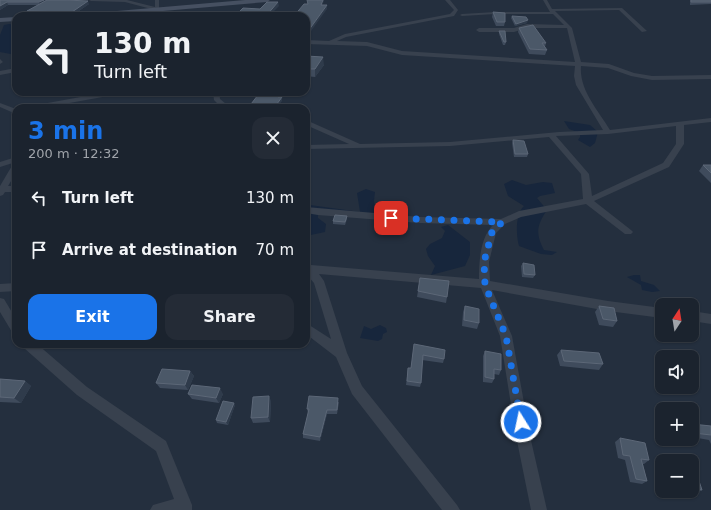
<!DOCTYPE html>
<meta charset="utf-8">
<style>
body{margin:0;font-family:"DejaVu Sans",sans-serif;background:#242b36;color:#f1f3f6;height:100vh;display:flex;flex-direction:column;font-size:15px;white-space:nowrap}
*{box-sizing:border-box;margin:0}
p{font-size:13px;color:#a0a4aa}
.icon{flex:none;width:22px;height:22px;fill:none;stroke:currentColor;stroke-width:2;stroke-linecap:round;stroke-linejoin:round}
.map{position:relative;flex:1;overflow:hidden}
.sheet{position:absolute;left:12px;top:104px;width:298px;height:244px;display:flex;flex-direction:column;background:#1b232e;border-radius:12px;box-shadow:0 1px 3px #0004,0 0 0 1px #39404a}
.sheet>*{flex:none}
.banner{position:absolute;left:12px;top:12px;width:298px;height:84px;border-radius:12px;box-shadow:0 1px 3px #0004,0 0 0 1px #39404a;background:#1b232e;color:#f1f3f6;overflow:hidden}
.needle{width:26px;rotate:12deg}
.fabs{position:absolute;left:655px;top:298px;display:grid;gap:8px}
.fabs a{display:grid;place-items:center;width:44px;height:44px;border-radius:8px;background:#1b232e;box-shadow:0 1px 3px #0004,0 0 0 1px #39404a;font-size:20px}
.pin{position:absolute;display:grid;place-items:center;width:34px;height:34px;color:#fff;margin:-17px;border-radius:8px;box-shadow:0 2px 6px #0006}
.me{position:absolute;width:44px;margin:-22px;rotate:350deg;stroke-linejoin:round;filter:drop-shadow(0 0 3px #0008)}
.turn{display:flex;align-items:center;gap:14px;height:84px;padding:0 16px;font-size:18px}
.turn .icon{width:52px;height:52px;stroke-width:2.5}
.turn b{display:block;font-size:28px;line-height:34px}
.round{display:grid;place-items:center;flex:none;width:42px;height:42px;border-radius:12px;background:#242b36}
.summary{display:flex;align-items:center;justify-content:space-between;height:68px;padding:0 16px}
h1{font-size:24px;font-weight:700;line-height:30px;color:#1a73e8}
.primary-button{display:flex;gap:8px;margin-top:auto;padding:8px 16px}
.primary-button a{flex:1;height:46px;border-radius:12px;background:#1a73e8;color:#fff;font-size:16px;font-weight:700;line-height:46px;text-align:center}
.primary-button a+a{background:#242b36;color:#f1f3f6}
ul{padding:0;list-style:none}
li{display:flex;align-items:center;gap:12px;height:52px;padding:0 16px}
li div{flex:1}
li b{display:block;font-size:15px}
li em{font-style:normal}
.map>svg:first-child{display:block}
.water{fill:#17263c}
.lines{fill:none;stroke-linecap:round;stroke-linejoin:round}
.street{fill:#38414e;fill-rule:evenodd}
.secondary{fill:#465061;fill-rule:evenodd}
.wall{fill:#3f4b5c}
.shaded-wall{fill:#2f3b4b}
.building{fill:#4b5868;stroke:#5c6777}
.route{stroke:#1a73e8;stroke-width:7;stroke-dasharray:0 12.6}
</style>
<div class="map">
<svg width="711" height="510" viewBox="0 0 711 510">
<rect width="100%" height="100%" fill="#242f3e"/>
<path class="water" d="M9,24L16,25V55L0,52V35L4,25Z
M564,121L590,125L598,132L595,143L590,147L578,140L580,137V133L569,129Z
M512,180L526,185L543,182L552,183L555,193L540,196L537,198L547,210C537,225 535,233 544,250L557,252L552,255L541,254L519,246C516,236 515,214 524,206L508,196L504,184Z
M366,189L375,192L374,201L375,207L385,212L381,217L318,213V218L326,224L325,232L306,236V201L310,205L360,212L357,193Z
M448,225L470,242V255L465,266L431,275L435,266L428,256L426,249L430,244L442,238L445,231L441,227Z
M634,275H640L641,281L654,285L660,291L652,292L642,290L641,285L627,277Z
M380,325L386,328L387,332L383,334L382,339L378,341L360,338L364,326L371,329Z"/>
<g class="lines">
<path class="street" d="M89,0H127L155,7V0H159V9L163,16H159L155,10L125,2L91,1Z
M445,0H450L458,10L454,16L346,37L337,41L367,42L402,51L575,62L567,28H527L514,32H479L476,30L479,28H514L527,24L564,25L553,14H495L462,16L460,15L462,14L495,12H550L543,0H547L552,9L622,8L647,31L642,32L619,10L555,11L572,28L581,62L609,64L634,73L652,76L711,75V79L652,80L631,76L608,68L581,66C579,90 598,110 610,130L711,118V122L684,125V144L669,167L594,201L631,230L633,232L631,234H625L586,204L521,217L505,224L496,233L489,262L490,281L608,301L662,308V318L608,311L492,290L512,336L530,436L547,510H531L516,436L500,336L481,288L319,274L324,281L347,353L362,386L457,505L460,510H442L352,394L336,357L306,334V323L331,339L314,283L306,274V263L311,265L479,279C479,262 480,238 493,225L420,223L318,215L306,213V207L420,217L501,219L519,211L583,199L581,174L549,137L450,146L306,149V145L349,144L306,125V120L360,144L450,142L559,132L603,130L576,85L574,76L575,66L402,55L367,46L306,44V40L329,41L345,34L450,14L454,10ZM676,126V144L663,163L592,196L589,174L556,136L608,134Z
M0,59L3,62L0,64Z
M16,68V72L0,75V71Z
M108,92H122L119,94L42,108H28L31,106Z
M213,92H219L220,99L231,108H203L206,106H220L214,100Z
M0,103L16,109V114L0,107Z
M16,157V162L0,167V162Z
M13,164H16V173L8,186H16V192H5L3,195L0,196V186Z
M16,283V291L0,292V284Z
M0,298L4,299L16,319V334L12,332L0,312Z
M692,311L711,314V324L692,321Z
M22,344H37L87,387L166,441L192,505V510H150L153,505L174,499L156,451L77,395L24,348Z"/>
<path class="secondary" d="M245,0H270L267,2L105,16H79L82,14Z
M16,17V21L0,22V18Z"/>
</g>
<path class="wall" d="M0,0L89,4L73,15L29,14L27,11L38,5H8L0,10Z
M690,0H711V4L690,5Z
M493,12L505,22L504,26H496L492,17Z
M512,16L527,23L515,26L511,18Z
M519,28L546,43L545,47L547,50L545,55L529,54L518,32Z
M499,31L506,42L505,45H503L499,34Z
M306,56L324,65L315,77L306,76Z
M220,92H242L241,93H221Z
M513,140L528,154L527,157H514L512,143Z
M703,165H711V183L699,171Z
M347,216V219L345,225L333,224V221Z
M523,263L535,275L533,278L522,277L521,266Z
M420,278L447,297L446,303L417,297Z
M465,306L479,323L477,329L462,326L463,312Z
M599,306L617,321L613,327L599,325L595,312Z
M414,344L444,359L443,363L422,360L421,383L420,387L406,385L408,368H411Z
M561,350L603,364L599,370L560,366L557,355Z
M485,351L501,370L499,375L494,374V379L492,383L483,382V356Z
M190,371L194,376L188,390L160,388L156,383Z
M0,379L25,381L31,386L21,403L0,402Z
M188,394H223L219,403L192,399Z
M271,401L270,422L253,423L251,418Z
M339,402L337,414H327L320,441L303,438V434L308,413L307,409Z
M235,405L228,425L217,423L216,420Z
M692,424L711,426V444L709,440L692,437Z
M620,438L649,460L644,464H643L647,481L642,484L630,482L625,460L618,458L615,442Z
M692,474L702,490L698,492L692,491Z"/>
<path class="shaded-wall" d="M44,0H51L40,5L39,2Z
M323,0H324V1L321,8V5Z
M88,1L89,4L73,15L72,12Z
M7,2L8,5L0,10V6Z
M278,2L279,6L269,16H266Z
M327,5V9L306,38V34Z
M528,20L527,23L515,26L516,24Z
M323,57L324,65L315,77V69Z
M282,97V101L277,108H274Z
M190,371L194,376L188,390L185,385Z
M25,381L31,386L21,403L14,398Z
M220,388L223,394L219,403L216,398Z
M269,396L271,401L270,422L268,417Z
M234,403L235,405L228,425L226,422Z
M327,410V414L320,441V437Z"/>
<path class="building" d="M0,0H44L39,2H7L0,6Z
M47,0H66L88,1L72,12L27,11Z
M307,0H323L321,5H327L306,34V16H294L304,4H308Z
M691,0H711V2H691Z
M267,2H278L266,16H235L243,8L260,9Z
M493,12L505,13V22H497Z
M512,16L526,17L528,20L516,24Z
M533,25L546,43H542L547,50L530,49L519,28Z
M499,31H505L506,42H504Z
M306,56L323,57L315,69H306Z
M266,92H276L275,94H279L278,97H282L274,108H248L258,95L263,96Z
M513,140L524,141L528,154H515Z
M703,165H711V173Z
M335,215L347,216L345,222L333,221Z
M523,263L534,265L535,275L524,274Z
M420,278L449,281L447,297L418,291Z
M465,306L479,309V323L464,320Z
M599,306L614,308L617,321L603,319Z
M414,344L445,350L444,359L423,355L421,383L407,381L408,368H411Z
M561,350L599,353L603,364L564,361Z
M485,351L501,354V370L494,369V379L485,377Z
M162,369L190,371L185,385L156,383Z
M0,379L25,381L14,398L0,397Z
M192,385L220,388L216,398L188,394Z
M269,396L268,417L251,418L253,397Z
M309,396L338,398L337,410H327L320,437L303,434L309,409H307Z
M223,401L234,403L226,422L216,420Z
M692,424L711,426V435L694,433L692,429Z
M620,438L645,443L649,460L641,459L647,481L636,479L630,456L623,455Z
M692,474L697,475L702,490L692,488Z"/>
<g class="lines">
<path class="route" d="M391,218L502,222L492,232L484,262L485,285L506,336L521,422"/>
</g>
</svg>
<div class="fabs">
<a><svg class="needle" viewBox="-14 -14 28 28"><path d="M0-13l5 13h-10z" fill="#e53935"/><path d="M0 13l5-13h-10z" fill="#a0a4aa"/></svg></a>
<a><svg class="icon" aria-label="sound" viewBox="0 0 24 24"><path d="M4 9h4l5-4v14l-5-4H4zM17 9q2 3 0 6"/></svg></a>
<a>+</a>
<a>−</a>
</div>
<div class="pin" style="left:391px;top:218px;background:#d93025"><svg class="icon" aria-label="arrive" viewBox="0 0 24 24"><path d="M6 21V4h12l-3 4 3 4H6"/></svg></div>
<svg class="me" style="left:521px;top:422px" viewBox="-20 -20 40 40"><circle r="17" fill="#1a73e8" stroke="#fff" stroke-width="3"/><path d="M0-11L8 9 0 5-8 9z" fill="#fff"/></svg>
<div class="banner">
<div class="turn"><svg class="icon" aria-label="left" viewBox="0 0 24 24"><path d="M17 20v-9H6M10 6l-5 5 5 5"/></svg><div><b>130 m</b>Turn left</div></div>
</div>
<section class="sheet">
<div class="summary"><div><h1>3 min</h1><p>200 m · 12:32</p></div><a class="round"><svg class="icon" aria-label="close" viewBox="0 0 24 24"><path d="M6 6l12 12M18 6L6 18"/></svg></a></div>
<ul>
<li><svg class="icon" aria-label="left" viewBox="0 0 24 24"><path d="M17 20v-9H6M10 6l-5 5 5 5"/></svg><div><b>Turn left</b></div><em>130 m</em></li>
<li><svg class="icon" aria-label="arrive" viewBox="0 0 24 24"><path d="M6 21V4h12l-3 4 3 4H6"/></svg><div><b>Arrive at destination</b></div><em>70 m</em></li>
</ul>
<div class="primary-button"><a>Exit</a><a>Share</a></div>
</section>
</div>
